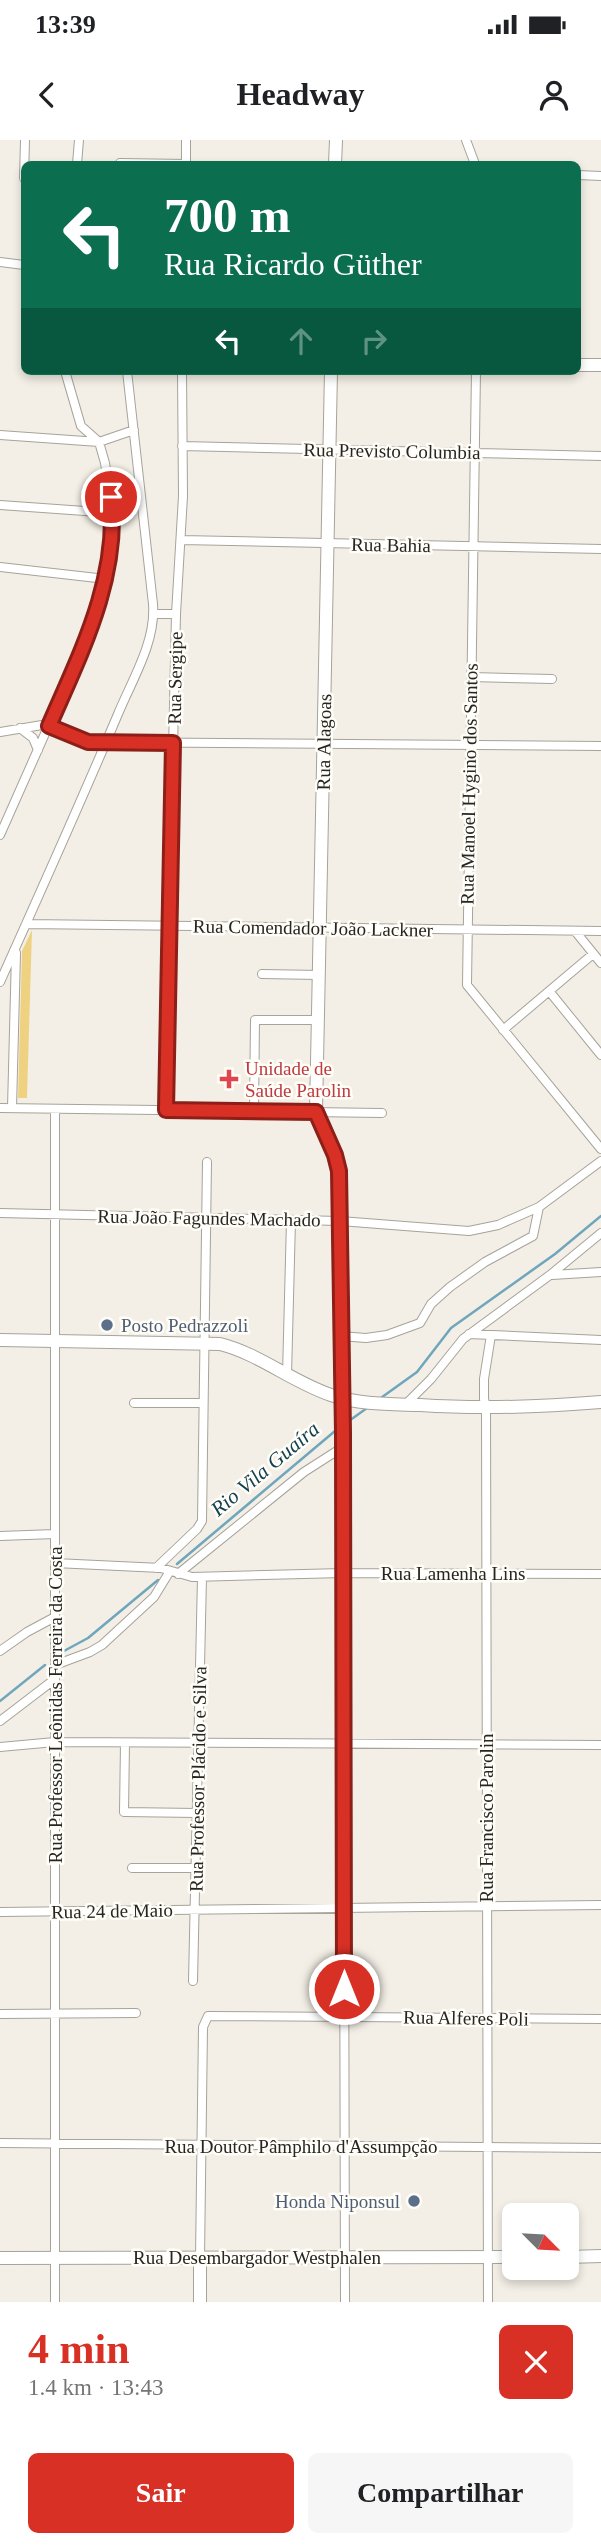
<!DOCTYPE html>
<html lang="pt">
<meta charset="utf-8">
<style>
body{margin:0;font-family:"Times New Roman",serif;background:#f6f6f6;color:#202124;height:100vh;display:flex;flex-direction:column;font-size:26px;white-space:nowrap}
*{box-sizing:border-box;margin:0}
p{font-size:23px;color:#757577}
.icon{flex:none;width:38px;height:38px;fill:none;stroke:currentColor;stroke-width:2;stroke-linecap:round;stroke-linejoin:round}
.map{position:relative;height:2162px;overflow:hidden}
.side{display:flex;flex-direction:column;background:#fff;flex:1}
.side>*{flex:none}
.guide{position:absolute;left:21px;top:21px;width:560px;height:214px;border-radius:10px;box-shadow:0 4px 10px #0003;background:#0b6e4f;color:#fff;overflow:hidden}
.needle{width:46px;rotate:114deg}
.fabs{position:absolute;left:502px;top:2063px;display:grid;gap:14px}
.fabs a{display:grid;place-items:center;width:77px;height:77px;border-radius:10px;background:#fff;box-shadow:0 4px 10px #0003;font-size:35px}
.pin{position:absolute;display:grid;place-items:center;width:60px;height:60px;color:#fff;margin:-30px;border:4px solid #fff;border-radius:50%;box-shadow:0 2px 7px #0007}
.me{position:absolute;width:77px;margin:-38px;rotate:0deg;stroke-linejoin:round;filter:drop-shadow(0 0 5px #0008)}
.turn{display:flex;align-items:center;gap:24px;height:147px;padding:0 28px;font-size:32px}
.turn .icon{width:91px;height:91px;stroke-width:2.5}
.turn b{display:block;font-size:49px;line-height:60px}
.lanes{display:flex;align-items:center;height:66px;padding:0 28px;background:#0003;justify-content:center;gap:35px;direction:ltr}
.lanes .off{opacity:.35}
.round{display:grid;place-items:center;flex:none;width:74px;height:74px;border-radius:10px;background:#f6f6f6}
.summary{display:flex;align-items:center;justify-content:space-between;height:119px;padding:0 28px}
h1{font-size:42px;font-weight:600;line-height:52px;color:#d93025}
.button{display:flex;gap:14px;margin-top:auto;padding:14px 28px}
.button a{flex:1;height:80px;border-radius:10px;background:#d93025;color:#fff;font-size:28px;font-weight:600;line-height:80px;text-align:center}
.button a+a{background:#f6f6f6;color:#202124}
.status{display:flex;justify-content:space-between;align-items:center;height:49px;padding:0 35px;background:#fff;direction:ltr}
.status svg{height:19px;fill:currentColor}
header{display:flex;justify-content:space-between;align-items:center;height:91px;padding:0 28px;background:#fff;font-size:32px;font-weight:600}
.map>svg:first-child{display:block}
.green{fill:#efd281}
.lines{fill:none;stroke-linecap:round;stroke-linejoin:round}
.stream{stroke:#6fa6bc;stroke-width:2.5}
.street-casing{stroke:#a6a399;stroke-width:10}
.secondary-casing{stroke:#a6a399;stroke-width:14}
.primary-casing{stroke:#a6a399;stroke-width:14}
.street{stroke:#fff;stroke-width:8}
.secondary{stroke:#fff;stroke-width:12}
.primary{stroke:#fff;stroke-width:12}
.route-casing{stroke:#8d1f18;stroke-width:18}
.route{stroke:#d93025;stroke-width:12}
.health-dot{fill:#e0444e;stroke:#fffdf7;stroke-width:2.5}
.service-dot{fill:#5c6f8a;stroke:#fffdf7;stroke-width:2.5}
.labels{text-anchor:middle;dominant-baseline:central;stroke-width:5;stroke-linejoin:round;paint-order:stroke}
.street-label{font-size:19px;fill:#262522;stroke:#fffdf7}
.health-label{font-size:19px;fill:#be3a42;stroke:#fffdf7;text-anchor:start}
.service-label{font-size:19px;fill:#4e5e75;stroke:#fffdf7;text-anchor:start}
.water-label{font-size:21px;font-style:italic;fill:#134153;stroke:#fffdf7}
</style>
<div class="status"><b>13:39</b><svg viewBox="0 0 49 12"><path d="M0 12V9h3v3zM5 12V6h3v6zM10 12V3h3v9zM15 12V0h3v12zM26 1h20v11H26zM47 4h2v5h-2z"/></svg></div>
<header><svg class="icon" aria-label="back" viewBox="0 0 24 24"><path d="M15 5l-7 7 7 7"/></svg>Headway<svg class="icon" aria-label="person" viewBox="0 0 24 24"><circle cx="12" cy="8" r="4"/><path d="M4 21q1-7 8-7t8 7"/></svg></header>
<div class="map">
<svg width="601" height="2162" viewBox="0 0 601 2162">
<rect width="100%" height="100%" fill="#f3efe6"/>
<path class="green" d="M32,790L27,958H18L22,811Z"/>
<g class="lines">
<path class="stream" d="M378,1260L417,1232L451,1188L555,1114L601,1076
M177,1424L335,1291L367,1268
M64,1511L88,1498L158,1440
M0,1561L45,1525"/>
<g class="street-casing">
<path id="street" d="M466,0L475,24
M120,23L186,24
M77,24L79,0
M186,24V0
M578,35L601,36
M24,38L25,0
M0,122L24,125
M476,231L467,845L601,1009
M0,295L99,302L134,290
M182,306L601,316
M0,365L113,373
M181,400L601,409
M0,427L106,439
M154,474H176
M471,537L552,539
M20,588L33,598L38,610
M0,592L42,585L88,602L601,606
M0,695L79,517L102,454L110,422L113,373L105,323L99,302L81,286L65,231
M26,784L601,791
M575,791L601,823
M262,834L319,835
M0,842C40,753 80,664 118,574C132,540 156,502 153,464L127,231
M549,851L601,915
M503,890L593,814
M0,968L382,973
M12,968L16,813
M165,970L176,474L183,356L182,231
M254,972L255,880H318
M0,1073L340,1081L469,1091L498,1085L539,1067
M552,1135L601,1132
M469,1194L601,1200
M340,1196L366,1198L387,1195L420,1183L431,1164L450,1147L485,1122L533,1096L539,1067L601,1021
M287,1235L291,1080
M341,1258L343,1293L345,2162
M134,1263H203
M405,1265L431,1239L463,1199L550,1135L601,1093
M0,1396L55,1394
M55,1423L161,1428L192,1437L343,1433L601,1434
M156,1428L197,1389L202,1381L207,1022
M178,1434L304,1332L343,1307
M0,1511L27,1492L55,1477
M55,1525L90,1512L102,1505L154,1457L170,1431
M0,1581L55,1539
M125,1603L124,1672L197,1673
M0,1607L55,1602L601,1605
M132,1728H196
M0,1772L601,1765
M193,1841L202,1437
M0,1874L136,1873
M0,2003L601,2008
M200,2118L203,1887L208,1876L601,1879
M55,2162V969
M488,2162L486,1267L484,1259V1239L491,1195"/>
</g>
<g class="secondary-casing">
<path id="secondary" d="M335,24L336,0
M578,225H601
M331,231L316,972L335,1015L339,1031L341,1258
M0,1200L220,1204C260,1214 292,1242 331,1255C361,1265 389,1264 420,1265C480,1269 541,1267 601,1262
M200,2162V2118"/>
</g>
<g class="primary-casing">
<path id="primary" d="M567,2117L601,2116
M0,2118L514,2117"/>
</g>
<use href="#street" class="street"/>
<use href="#secondary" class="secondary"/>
<use href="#primary" class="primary"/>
</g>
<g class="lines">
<g class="route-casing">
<path id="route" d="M111,357C119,439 81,512 49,586L88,602L173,603L166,970L316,972L335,1015L339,1031L343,1293L344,1849"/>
</g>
<use href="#route" class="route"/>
</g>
<path class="health-dot" d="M225.5 928.5h7v7h7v7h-7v7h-7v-7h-7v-7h7z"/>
<g class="service-dot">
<circle cx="107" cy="1185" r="7"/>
<circle cx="414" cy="2061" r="7"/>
</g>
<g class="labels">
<g class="street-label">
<text transform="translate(392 311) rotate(1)">Rua Previsto Columbia</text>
<text transform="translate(391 405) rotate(1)">Rua Bahia</text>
<text transform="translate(175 538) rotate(-89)">Rua Sergipe</text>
<text transform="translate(324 602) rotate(-89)">Rua Alagoas</text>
<text transform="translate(469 644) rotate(-89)">Rua Manoel Hygino dos Santos</text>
<text transform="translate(313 788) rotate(1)">Rua Comendador João Lackner</text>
<text transform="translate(209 1078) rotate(1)">Rua João Fagundes Machado</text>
<text x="453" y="1433">Rua Lamenha Lins</text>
<text transform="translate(55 1565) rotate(-90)">Rua Professor Leônidas Ferreira da Costa</text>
<text transform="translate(198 1639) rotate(-89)">Rua Professor Plácido e Silva</text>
<text transform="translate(486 1678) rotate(-90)">Rua Francisco Parolin</text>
<text transform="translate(112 1771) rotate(-1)">Rua 24 de Maio</text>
<text transform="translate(466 1878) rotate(1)">Rua Alferes Poli</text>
<text x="301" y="2006">Rua Doutor Pâmphilo d'Assumpção</text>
<text x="257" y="2117">Rua Desembargador Westphalen</text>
</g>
<g class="health-label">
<text x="245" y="928">Unidade de<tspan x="245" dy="22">Saúde Parolin</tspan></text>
</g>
<g class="service-label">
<text x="121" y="1185">Posto Pedrazzoli</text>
<text x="400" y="2061" text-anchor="end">Honda Niponsul</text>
</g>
<g class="water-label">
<text transform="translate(265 1329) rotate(-40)">Rio Vila Guaíra</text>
</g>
</g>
</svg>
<div class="fabs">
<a><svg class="needle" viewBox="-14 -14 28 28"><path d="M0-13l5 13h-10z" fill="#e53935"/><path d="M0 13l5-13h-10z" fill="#757577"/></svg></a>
</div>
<div class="pin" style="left:111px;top:357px;background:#d93025"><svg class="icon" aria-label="arrive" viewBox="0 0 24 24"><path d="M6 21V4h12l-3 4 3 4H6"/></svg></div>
<svg class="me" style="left:344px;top:1849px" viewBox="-20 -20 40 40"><circle r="17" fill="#d93025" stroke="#fff" stroke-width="3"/><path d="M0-11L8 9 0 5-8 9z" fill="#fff"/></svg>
<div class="guide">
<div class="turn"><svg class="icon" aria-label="left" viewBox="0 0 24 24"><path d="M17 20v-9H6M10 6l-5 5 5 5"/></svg><div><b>700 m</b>Rua Ricardo Güther</div></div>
<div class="lanes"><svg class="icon" aria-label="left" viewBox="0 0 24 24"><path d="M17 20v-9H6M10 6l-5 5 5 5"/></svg><svg class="icon off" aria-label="ahead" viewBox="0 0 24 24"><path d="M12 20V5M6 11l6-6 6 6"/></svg><svg class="icon off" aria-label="right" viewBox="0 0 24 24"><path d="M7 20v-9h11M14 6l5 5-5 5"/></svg></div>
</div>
</div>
<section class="side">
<div class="summary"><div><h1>4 min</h1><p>1.4 km · 13:43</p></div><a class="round" style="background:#d93025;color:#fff"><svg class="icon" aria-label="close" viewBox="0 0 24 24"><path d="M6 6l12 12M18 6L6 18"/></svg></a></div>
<div class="button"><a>Sair</a><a>Compartilhar</a></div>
</section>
